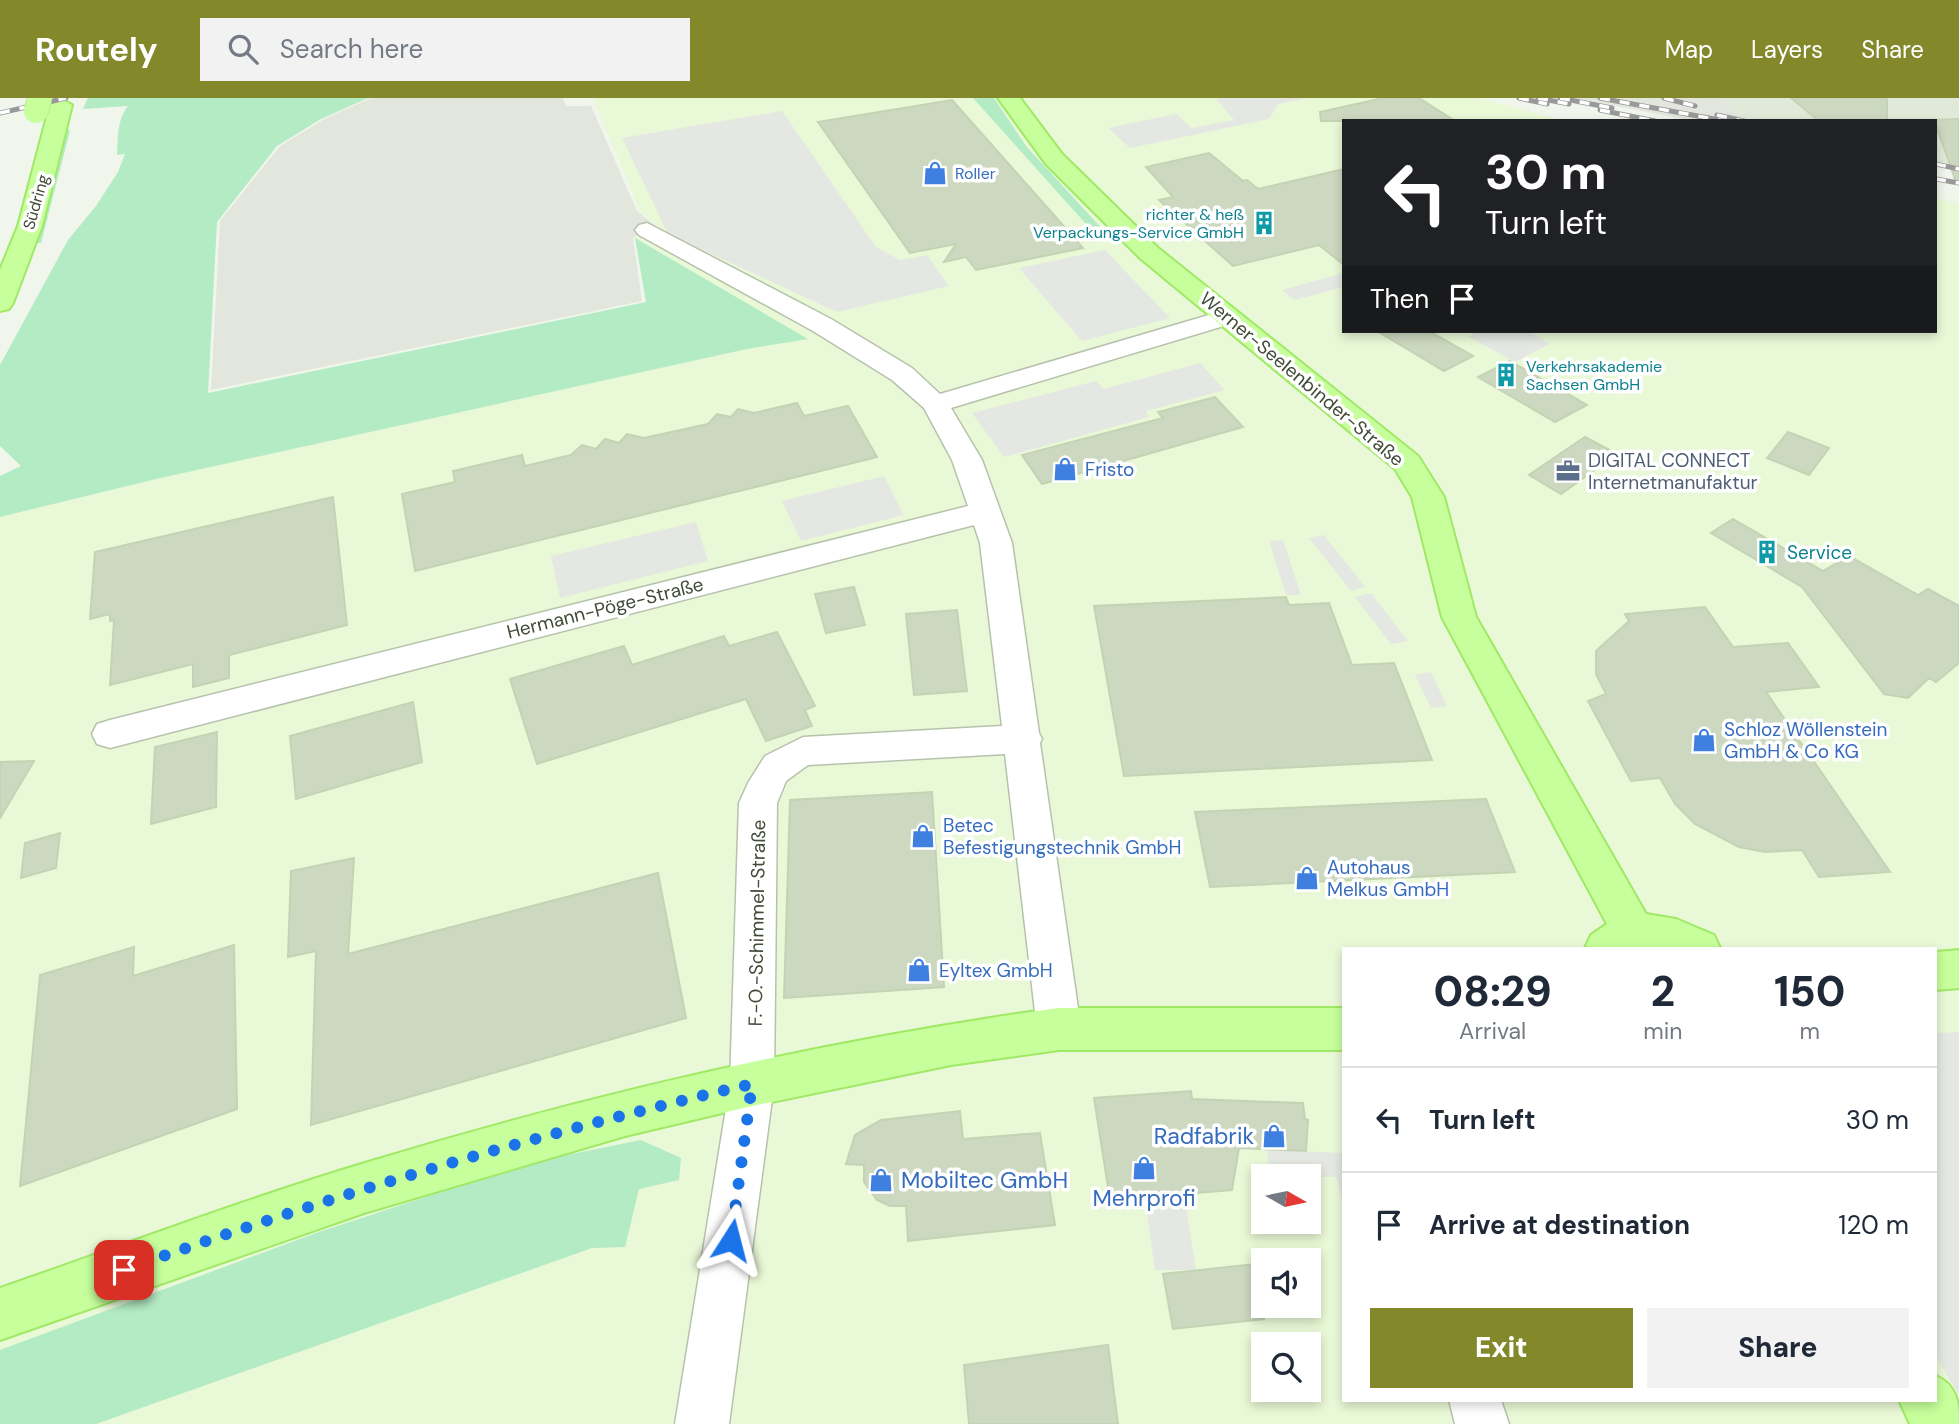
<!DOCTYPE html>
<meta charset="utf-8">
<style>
body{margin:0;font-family:"DM Sans",sans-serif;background:#f2f2f3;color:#1f2937;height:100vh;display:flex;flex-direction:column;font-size:26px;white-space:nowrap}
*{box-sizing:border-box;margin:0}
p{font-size:23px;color:#747a83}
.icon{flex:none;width:38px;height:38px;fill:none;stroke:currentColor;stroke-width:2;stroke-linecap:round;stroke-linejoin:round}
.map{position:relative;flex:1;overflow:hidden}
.panel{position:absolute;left:1342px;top:849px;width:595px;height:455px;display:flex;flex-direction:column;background:#fff;border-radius:0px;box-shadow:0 4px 10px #0003}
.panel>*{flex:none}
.top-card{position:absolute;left:1342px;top:21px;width:595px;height:214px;border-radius:0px;box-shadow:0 4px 10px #0003;background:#202124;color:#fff;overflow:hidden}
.needle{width:46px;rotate:99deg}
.tools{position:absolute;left:1251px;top:1066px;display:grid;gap:14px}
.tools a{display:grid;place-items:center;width:70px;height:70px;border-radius:0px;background:#fff;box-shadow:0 4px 10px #0003;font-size:35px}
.pin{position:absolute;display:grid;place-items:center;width:60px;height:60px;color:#fff;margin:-30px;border-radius:14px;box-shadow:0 4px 10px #0006}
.me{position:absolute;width:77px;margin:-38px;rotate:9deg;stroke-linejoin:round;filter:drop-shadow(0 0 5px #0008)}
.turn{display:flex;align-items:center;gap:24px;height:147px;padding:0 28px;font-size:32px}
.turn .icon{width:91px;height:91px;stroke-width:2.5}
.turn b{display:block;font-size:49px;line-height:60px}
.then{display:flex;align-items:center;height:66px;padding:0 28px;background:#0003;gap:14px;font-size:26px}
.eta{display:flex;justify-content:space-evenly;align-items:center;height:119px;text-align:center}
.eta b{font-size:42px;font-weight:800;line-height:49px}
.button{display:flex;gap:14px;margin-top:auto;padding:14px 28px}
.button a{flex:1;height:80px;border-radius:0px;background:#83892a;color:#fff;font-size:28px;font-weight:800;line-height:80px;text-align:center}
.button a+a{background:#f2f2f3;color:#1f2937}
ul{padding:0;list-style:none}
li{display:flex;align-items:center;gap:21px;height:105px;padding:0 28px;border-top:2px solid #e0e1e3}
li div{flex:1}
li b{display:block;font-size:26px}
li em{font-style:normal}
header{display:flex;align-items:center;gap:42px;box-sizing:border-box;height:98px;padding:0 35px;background:#83892a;color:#fff}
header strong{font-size:33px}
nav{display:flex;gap:38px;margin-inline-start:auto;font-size:24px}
.search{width:490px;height:63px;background:#f2f2f3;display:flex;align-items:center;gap:18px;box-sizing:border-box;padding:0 24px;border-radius:0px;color:#747a83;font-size:26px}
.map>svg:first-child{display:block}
.residential{fill:#e1ead9}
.commercial{fill:#e9f8d6;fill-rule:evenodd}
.industrial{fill:#e2e6dc}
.green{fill:#b3ebc4}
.parking{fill:#e5e8e2}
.building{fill:#cdd8c0;stroke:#c4d3b3;stroke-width:2}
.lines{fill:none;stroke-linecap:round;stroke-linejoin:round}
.minor-casing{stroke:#b7c2ad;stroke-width:3}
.major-casing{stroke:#a0e966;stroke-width:4}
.minor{fill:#fff;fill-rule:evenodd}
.major{fill:#c6ff9b;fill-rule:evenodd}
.rail-casing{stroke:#999;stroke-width:5}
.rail{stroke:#fff;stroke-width:3.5;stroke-dasharray:10;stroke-linecap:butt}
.major-bridge-casing{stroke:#a0e966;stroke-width:25;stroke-linecap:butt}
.major-bridge{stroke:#c6ff9b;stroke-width:24}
.route{stroke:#1a73e8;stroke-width:12;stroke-dasharray:0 21.6}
.labels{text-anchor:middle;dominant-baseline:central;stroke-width:7;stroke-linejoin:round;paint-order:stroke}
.far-shop-label{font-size:16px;fill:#366cbe;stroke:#fff;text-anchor:start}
.far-street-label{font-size:16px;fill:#424b38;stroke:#fff}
.far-culture-label{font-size:16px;fill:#0d838f;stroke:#fff;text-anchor:end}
.street-label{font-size:19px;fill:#424b38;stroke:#fff}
.service-label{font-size:19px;fill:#4e5e75;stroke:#fff;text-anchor:start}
.shop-label{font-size:19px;fill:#366cbe;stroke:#fff;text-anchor:start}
.culture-label{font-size:19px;fill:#0d838f;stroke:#fff;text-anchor:start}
.near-shop-label{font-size:23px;fill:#366cbe;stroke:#fff;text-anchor:end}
</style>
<header>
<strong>Routely</strong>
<div class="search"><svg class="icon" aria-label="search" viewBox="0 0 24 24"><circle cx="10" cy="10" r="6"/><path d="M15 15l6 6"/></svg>Search here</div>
<nav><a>Map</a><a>Layers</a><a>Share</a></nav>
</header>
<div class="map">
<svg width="1959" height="1326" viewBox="0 0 1959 1326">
<rect width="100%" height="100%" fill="#f0f6eb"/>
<path class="residential" d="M1722,0H1959V68L1936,63V23H1763L1741,18Z"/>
<path class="commercial" d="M593,0H973L1017,50L1105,134L1026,48L994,0H1480L1565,23H1344V233H1936V100L1959,106V1326H0V419L156,381L747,251L806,241L635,140L658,128L640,113ZM1344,850H1936V1302H1344ZM1264,1078H1309V1124H1264ZM1264,1162H1309V1208H1264ZM1264,1246H1309V1292H1264Z"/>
<path class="industrial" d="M371,0H563L566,8H591L637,113L656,128L633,140L642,203L211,292L220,123L280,48L326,20Z
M1575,0H1722L1741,18L1763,23H1694Z"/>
<path class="green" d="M88,0H368L321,21L277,48L217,124L208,295L646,204L635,140L808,241L747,251L156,381L0,419V378L21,368L0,348V267L68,142L96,108L118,74L125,56L117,57C118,39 117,22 128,8L83,11Z
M973,0H994L1026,48L1105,134L1095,136Z
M65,28L70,33L41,145H33Z
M641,1042L681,1060L679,1082L639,1091L625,1149L592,1150L96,1326H0V1252L316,1135L532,1064Z"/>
<path class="parking" d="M1224,0H1309L1278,6L1269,21L1130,50L1108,30L1176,16L1192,30L1234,22L1216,1Z
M782,13L876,149L900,162L927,157L949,188L837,214L668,136L622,40Z
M1105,152L1170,220L1082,243L1019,170Z
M1344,175V189L1294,202L1282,192Z
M1475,233H1528L1550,246L1515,264L1469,239Z
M1200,265L1225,292L1146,313L1149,319L1004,359L972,315L1096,283L1104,291Z
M884,378L904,417L801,443L782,403Z
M696,424L708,463L560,500L551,458Z
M1324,437L1365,489L1351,493L1309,440Z
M1283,442L1301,497H1286L1269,443Z
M1371,495L1408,543L1391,546L1355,499Z
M1431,574L1447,608L1431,610L1415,577Z
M1959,934V1297L1936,1259V935Z
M1267,1052L1344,1055V1110L1336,1079L1270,1078Z
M1146,1110H1186L1196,1172H1155Z"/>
<path class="building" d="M1383,0H1419L1455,23H1321L1320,14Z
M1791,0H1887V23H1819Z
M952,2L1061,125L1083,150L976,172L966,159L944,164L956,146L910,155L818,24Z
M1959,21V84H1956L1934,22Z
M1209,55L1243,83L1247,82L1258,91L1344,71V167L1319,147L1233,168L1159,102L1173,99L1146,69Z
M1377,233H1429L1473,258L1444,273Z
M1510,263L1587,307L1555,324L1478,279Z
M1215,299L1243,329L1042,386L1022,357L1163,320L1158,314Z
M797,305L804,318L848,308L877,359L415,473L402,396L455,384L453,373L522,357L525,368L571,357L582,347L596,351L605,341L619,345L627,336L644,340L708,326L717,316L731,319L738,311L754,315Z
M1788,334L1829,350L1809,377L1767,360Z
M1585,339L1617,356L1561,396L1529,377Z
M333,399L347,527L229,557V580L193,589V566L110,587L114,522L110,523V516L90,521L95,454Z
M1733,421L1823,473L1849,458L1918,497L1928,491L1959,508V565L1936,584L1929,580L1908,600L1884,596L1802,489L1711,435Z
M854,489L865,527L826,535L815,496Z
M1286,499L1289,507L1329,505L1352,567L1394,565L1432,662L1124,678L1094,508Z
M1705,509L1733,549L1788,545L1819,589L1766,594L1890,774L1819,779L1802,752L1765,754L1739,749L1695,726L1675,706L1660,680L1631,683L1588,603L1606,596L1596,576V553L1629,523L1625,516Z
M957,512L967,593L914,597L906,516Z
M777,534L815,608L805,612L812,628L766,643L746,601L537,666L510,581L624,548L632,567L724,538L729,548Z
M413,604L422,664L296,701L290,638Z
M217,634L216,709L151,726L155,649Z
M34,663L0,720V664Z
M932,694L944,889L784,900L790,702Z
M1486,701L1515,774L1210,789L1195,714Z
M60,735L56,770L21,780L25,745Z
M354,760L348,856L658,775L686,920L311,1027L316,853L288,859L291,773Z
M234,847L237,1011L20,1088L40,877L134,849L133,878Z
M1191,993L1192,1001L1303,1005L1305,1021L1308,1022L1306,1053L1239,1050L1232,1092L1110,1102L1094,1000Z
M960,1013L963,1041L1040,1035L1055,1127L908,1143L906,1108H890L877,1102L864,1084V1067L846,1066L855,1037L881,1022Z
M1264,1165V1221L1173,1231L1163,1176Z
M1108,1247L1118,1326H969L964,1267Z"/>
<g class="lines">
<g class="minor-casing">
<path id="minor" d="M647,125L831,221L912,270L940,296L1219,214H1237L1241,219L1237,224L951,310L982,362L1012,445L1039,635L1042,641L1040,645L1081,931L1074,945L1059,951L1044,945L1037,931L1005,656L808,667L786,683L777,705L774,986L729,1326H675L730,986L739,705L748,685L765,658L803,639L1002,628L980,445L974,427L110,650L97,646L92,636L97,626L110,622L968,408L952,362L924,310L892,282L813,233L639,137L635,132L639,127Z
M1449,1302H1501L1509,1326H1455Z"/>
</g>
<g class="major-casing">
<path id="major" d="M998,0H1020L1062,56L1158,150L1418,358L1444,399L1476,519L1646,816L1676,821L1714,837L1720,850H1585L1591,837L1607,826L1442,519L1412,399L1395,371L1140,160L1046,66Z
M61,1L72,7L42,128L13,205L9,211L0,213V172L18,128L50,7Z
M1959,852V890L1936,892V854Z
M1059,910H1344V952H1059L951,967L752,1008L625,1038L364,1115L0,1242V1190C122,1148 242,1102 365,1065C592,996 824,942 1059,910Z
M1936,1278C1957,1287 1959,1305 1959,1326H1910L1899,1302H1936Z"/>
</g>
<use href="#minor" class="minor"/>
<use href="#major" class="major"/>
<g class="rail-casing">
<path id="rail" d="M1519,0L1547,6
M1538,0L1569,6
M1560,0L1612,10
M1600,0L1725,23
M1664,0L1695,8
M1600,12L1655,23
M0,15L66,0
M1717,17L1744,23
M1936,66L1959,71
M1936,81L1959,85"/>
</g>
<use href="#rail" class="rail"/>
<g class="major-bridge-casing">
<path id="major-bridge" d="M36,13L40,0"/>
</g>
<use href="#major-bridge" class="major-bridge"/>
</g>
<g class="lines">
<path class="route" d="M124,1172C330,1098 539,1035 752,986L731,1142"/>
</g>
<defs>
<g id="shop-bare" transform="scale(1.89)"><path d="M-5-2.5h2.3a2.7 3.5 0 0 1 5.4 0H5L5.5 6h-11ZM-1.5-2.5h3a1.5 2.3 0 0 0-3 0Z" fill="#3f7fe0" stroke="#fff" stroke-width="2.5" paint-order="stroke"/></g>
<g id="building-bare" transform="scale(1.89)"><path d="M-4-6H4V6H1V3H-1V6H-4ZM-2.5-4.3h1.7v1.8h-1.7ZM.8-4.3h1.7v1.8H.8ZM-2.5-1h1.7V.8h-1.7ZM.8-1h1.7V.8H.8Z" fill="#0f9aa8" stroke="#fff" stroke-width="2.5" paint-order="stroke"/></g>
<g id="office-bare" transform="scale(1.89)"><path d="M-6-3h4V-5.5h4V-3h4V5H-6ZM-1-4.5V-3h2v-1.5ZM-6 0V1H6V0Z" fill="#5c6f8a" stroke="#fff" stroke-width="2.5" paint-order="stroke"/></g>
</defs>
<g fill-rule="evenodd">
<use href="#shop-bare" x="935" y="75"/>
<use href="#building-bare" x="1264" y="125"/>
<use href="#building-bare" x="1506" y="277"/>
<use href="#shop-bare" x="1065" y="371"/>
<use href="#office-bare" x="1568" y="373"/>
<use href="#building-bare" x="1767" y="454"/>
<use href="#shop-bare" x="1704" y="642"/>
<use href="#shop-bare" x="923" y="738"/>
<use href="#shop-bare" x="1307" y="780"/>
<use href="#shop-bare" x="919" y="872"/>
<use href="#shop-bare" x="1274" y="1038"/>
<use href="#shop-bare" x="1144" y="1070"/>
<use href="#shop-bare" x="881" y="1082"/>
</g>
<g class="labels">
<g class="far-shop-label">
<text x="955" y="75">Roller</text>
</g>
<g class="far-street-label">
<text transform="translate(36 104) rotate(-74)">Südring</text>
</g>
<g class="far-culture-label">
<text x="1244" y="116">richter &amp; heß<tspan x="1244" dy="18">Verpackungs-Service GmbH</tspan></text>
<text x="1526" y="268" text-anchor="start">Verkehrsakademie<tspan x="1526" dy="18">Sachsen GmbH</tspan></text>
</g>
<g class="street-label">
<text transform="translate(1302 281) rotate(40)">Werner-Seelenbinder-Straße</text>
<text transform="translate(605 510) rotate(-14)">Hermann-Pöge-Straße</text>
<text transform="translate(757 825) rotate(-89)">F.-O.-Schimmel-Straße</text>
</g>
<g class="service-label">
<text x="1588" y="362">DIGITAL CONNECT<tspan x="1588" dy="22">Internetmanufaktur</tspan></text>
</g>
<g class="shop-label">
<text x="1085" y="371">Fristo</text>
<text x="1724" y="631">Schloz Wöllenstein<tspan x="1724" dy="22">GmbH &amp; Co KG</tspan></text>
<text x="943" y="727">Betec<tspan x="943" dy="22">Befestigungstechnik GmbH</tspan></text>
<text x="1327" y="769">Autohaus<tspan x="1327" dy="22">Melkus GmbH</tspan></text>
<text x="939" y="872">Eyltex GmbH</text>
</g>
<g class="culture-label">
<text x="1787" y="454">Service</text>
</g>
<g class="near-shop-label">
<text x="1254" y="1038">Radfabrik</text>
<text x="901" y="1082" text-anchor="start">Mobiltec GmbH</text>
<text x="1144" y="1100" text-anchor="middle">Mehrprofi</text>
</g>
</g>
</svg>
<div class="tools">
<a><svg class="needle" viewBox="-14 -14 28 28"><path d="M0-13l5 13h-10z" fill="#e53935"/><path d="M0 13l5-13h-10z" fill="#747a83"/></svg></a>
<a><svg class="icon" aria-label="sound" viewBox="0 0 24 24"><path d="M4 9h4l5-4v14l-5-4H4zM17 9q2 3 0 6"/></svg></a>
<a><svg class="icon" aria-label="search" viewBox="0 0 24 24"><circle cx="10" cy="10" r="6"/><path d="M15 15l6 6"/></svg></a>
</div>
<div class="pin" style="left:124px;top:1172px;background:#d93025"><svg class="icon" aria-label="arrive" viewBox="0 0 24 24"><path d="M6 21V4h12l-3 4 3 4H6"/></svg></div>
<svg class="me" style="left:731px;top:1142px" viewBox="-20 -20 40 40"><path d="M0-17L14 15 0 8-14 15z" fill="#1a73e8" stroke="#fff" stroke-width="4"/></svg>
<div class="top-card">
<div class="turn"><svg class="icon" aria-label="left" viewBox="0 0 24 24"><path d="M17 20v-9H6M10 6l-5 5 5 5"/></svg><div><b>30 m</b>Turn left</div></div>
<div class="then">Then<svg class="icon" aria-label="arrive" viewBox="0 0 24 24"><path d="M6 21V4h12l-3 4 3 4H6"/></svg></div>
</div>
<section class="panel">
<div class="eta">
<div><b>08:29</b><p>Arrival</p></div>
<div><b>2</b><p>min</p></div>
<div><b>150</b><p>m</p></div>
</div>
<ul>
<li><svg class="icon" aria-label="left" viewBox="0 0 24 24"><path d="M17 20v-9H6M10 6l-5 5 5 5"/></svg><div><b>Turn left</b></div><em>30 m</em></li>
<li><svg class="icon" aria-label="arrive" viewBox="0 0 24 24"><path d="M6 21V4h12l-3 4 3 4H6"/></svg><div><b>Arrive at destination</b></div><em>120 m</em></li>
</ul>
<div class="button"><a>Exit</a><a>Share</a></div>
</section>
</div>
